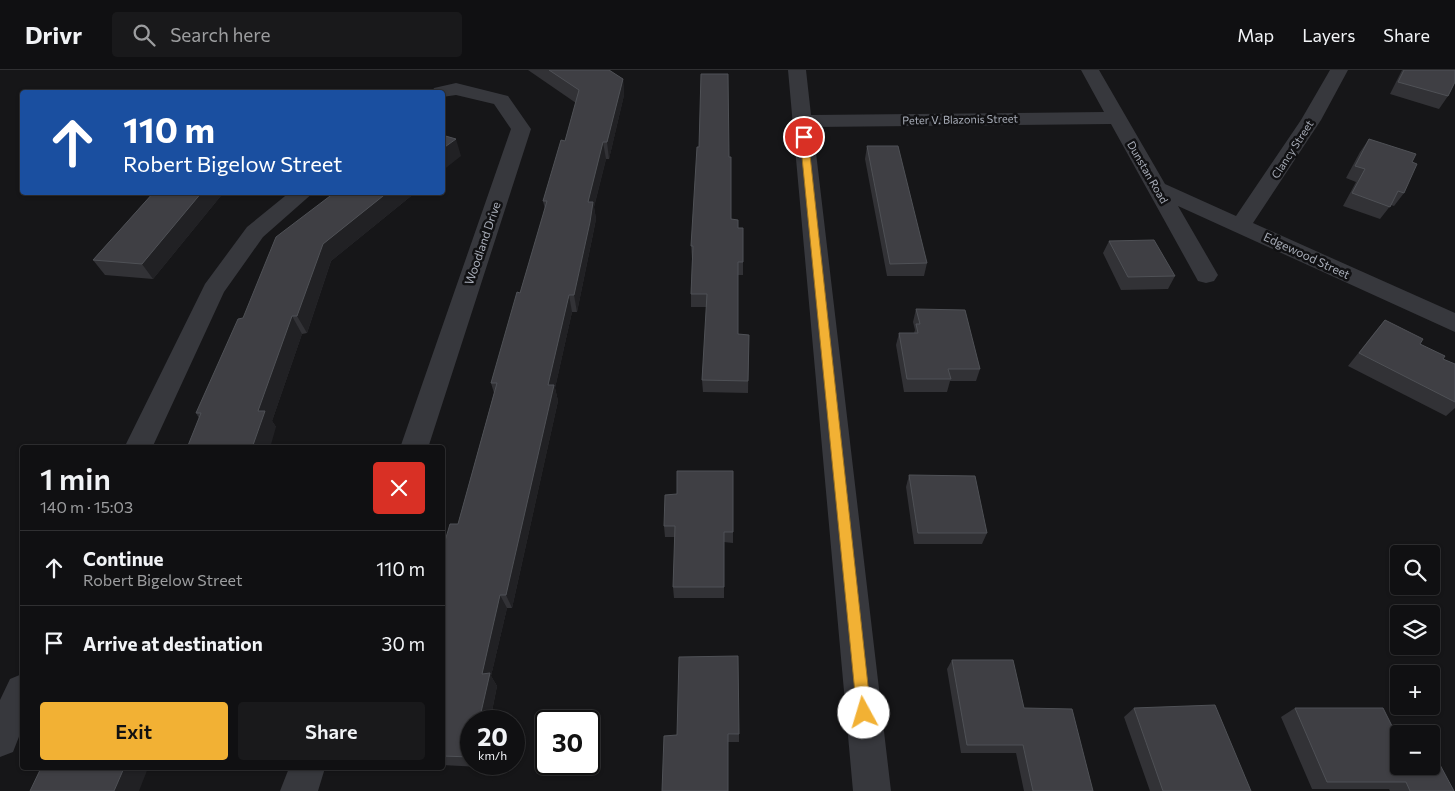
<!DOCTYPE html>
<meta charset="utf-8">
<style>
body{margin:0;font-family:Commissioner,sans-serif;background:#19191b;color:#f1f3f6;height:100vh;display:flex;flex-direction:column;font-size:19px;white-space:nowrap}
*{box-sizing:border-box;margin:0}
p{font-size:16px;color:#9c9d9f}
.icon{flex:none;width:28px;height:28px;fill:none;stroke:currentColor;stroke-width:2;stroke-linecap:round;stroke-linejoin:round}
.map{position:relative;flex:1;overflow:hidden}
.side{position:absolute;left:20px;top:375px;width:425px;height:325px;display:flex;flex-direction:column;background:#101012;border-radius:5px;box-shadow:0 1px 4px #0004,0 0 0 1px #303032}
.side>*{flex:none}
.top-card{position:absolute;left:20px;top:20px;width:425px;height:105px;border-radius:5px;box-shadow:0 1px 4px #0004,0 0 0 1px #303032;background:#1a4fa0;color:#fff;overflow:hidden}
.buttons{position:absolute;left:1390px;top:475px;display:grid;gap:10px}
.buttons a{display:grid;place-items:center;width:50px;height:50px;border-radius:5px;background:#101012;box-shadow:0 1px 4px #0004,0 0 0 1px #303032;font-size:25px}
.speed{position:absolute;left:460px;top:640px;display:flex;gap:10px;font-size:25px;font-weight:700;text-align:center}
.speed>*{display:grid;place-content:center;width:65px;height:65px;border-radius:50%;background:#101012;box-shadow:0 1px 4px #0004,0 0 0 1px #303032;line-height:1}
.speed small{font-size:12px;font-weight:400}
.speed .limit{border:2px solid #111;border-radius:8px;background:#fff;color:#111}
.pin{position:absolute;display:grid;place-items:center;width:42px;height:42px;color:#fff;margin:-21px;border:2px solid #fff;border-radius:50%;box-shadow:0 1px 5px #0007}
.me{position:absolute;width:55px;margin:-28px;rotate:354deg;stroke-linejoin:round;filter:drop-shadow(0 0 4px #0008)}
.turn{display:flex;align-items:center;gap:18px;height:105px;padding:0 20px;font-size:22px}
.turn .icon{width:65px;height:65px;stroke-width:2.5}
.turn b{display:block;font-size:35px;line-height:42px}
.round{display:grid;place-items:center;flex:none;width:52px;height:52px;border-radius:5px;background:#19191b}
.summary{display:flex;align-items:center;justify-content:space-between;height:85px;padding:0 20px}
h1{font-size:30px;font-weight:600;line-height:38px}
.action{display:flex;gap:10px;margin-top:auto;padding:10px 20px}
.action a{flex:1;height:58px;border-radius:5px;background:#f2b134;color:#111;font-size:20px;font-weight:600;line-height:58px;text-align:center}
.action a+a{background:#19191b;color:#f1f3f6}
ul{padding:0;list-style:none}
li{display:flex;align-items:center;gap:15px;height:75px;padding:0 20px;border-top:1px solid #303032}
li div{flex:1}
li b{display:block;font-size:19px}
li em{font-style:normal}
header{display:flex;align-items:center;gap:30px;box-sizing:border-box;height:70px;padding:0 25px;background:#101012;border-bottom:1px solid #303032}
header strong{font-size:24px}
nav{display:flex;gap:28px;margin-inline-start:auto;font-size:18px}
.search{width:350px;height:45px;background:#19191b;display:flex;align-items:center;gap:12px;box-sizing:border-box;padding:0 18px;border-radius:5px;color:#9c9d9f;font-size:19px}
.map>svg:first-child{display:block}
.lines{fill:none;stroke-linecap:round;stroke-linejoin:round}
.minor{fill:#37383d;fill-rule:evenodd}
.wall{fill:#323236}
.shaded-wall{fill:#212124}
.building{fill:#3f3f44;stroke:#4f5156}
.route{fill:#f2b134;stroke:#9d7322}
.labels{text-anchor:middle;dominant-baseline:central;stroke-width:5;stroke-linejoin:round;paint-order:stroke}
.far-street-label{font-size:11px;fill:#a8adb8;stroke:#111113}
.street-label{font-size:12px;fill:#a8adb8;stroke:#111113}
</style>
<header>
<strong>Drivr</strong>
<div class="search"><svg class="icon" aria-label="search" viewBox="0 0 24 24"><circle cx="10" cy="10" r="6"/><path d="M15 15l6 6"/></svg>Search here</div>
<nav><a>Map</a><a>Layers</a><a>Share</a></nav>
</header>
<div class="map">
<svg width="1455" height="721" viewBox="0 0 1455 721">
<rect width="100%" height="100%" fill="#161618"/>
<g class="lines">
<path class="minor" d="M788,0H806L811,45L1104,42L1081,0H1099L1165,114L1236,146L1301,50L1330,0H1348L1321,50L1253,153L1455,243V262L1178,136L1218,205L1214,211L1206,213L1198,211L1111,54L813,57L891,721H853Z
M456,13L508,26L531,59L428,378H400L511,59L494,34L456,25L442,27V22H432L434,18Z
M290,122H314L263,167L224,222L152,378H124L205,214L247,157Z
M22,604V659L13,682L0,687V630L10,609Z
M289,698H325L318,721H280Z"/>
</g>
<path class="wall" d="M528,0H609L623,9L624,25L609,89H606L594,137L596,149L592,169L577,242H572L555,318L558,331L512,538H507L491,606L497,616L490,651H471V694H480V697L442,695V481L458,454L494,323L491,313L520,223L545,139L543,131L565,71L576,33Z
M1402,0H1455L1448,26L1439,39L1390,24Z
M1369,69L1412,92L1404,123L1394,136L1391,135L1380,149L1343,136L1356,112L1346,108L1360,82Z
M867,76L927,193L924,206H887L865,89Z
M699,77L729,87L731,149L738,158H743V205H738V264L749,265L748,323L703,322L702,310L707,237H691V224L692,189L691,176Z
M154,122H224L153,209L105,205L93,190Z
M330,122H416L331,191L307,263L302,264L272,351L276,357L199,348L196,343L243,248L332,125Z
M1109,171L1175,206L1168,219L1121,220L1103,183Z
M916,239L980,299L976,311H950L947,322H904L896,275L899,263H914L915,260L913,252Z
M1385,250L1443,289L1455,294V338L1446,346L1348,296L1374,263Z
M733,401V473L724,472V528H674L673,517L675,467H665L664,456L677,424Z
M909,405L987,463L982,474H914L906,417Z
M952,590L1024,638L1093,721H1024L1016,683H961L947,599Z
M1134,638L1251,721H1150L1124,647Z
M1295,638L1395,662L1454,721H1390L1389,719H1312L1281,647Z
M739,664V672H728L664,666Z"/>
<path class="shaded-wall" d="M623,9L624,25L609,89L607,72Z
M456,69L461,86L442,101V79Z
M603,72L606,89L594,137L596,149L577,242L574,225L588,132Z
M202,122H224L153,209L142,194Z
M388,122H416L331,191L307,263L297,246L323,174Z
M569,225L572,242L555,318L558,331L512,538L506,525L548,315Z
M292,246L302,264L272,351L276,357L270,378H252L258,341Z
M500,525L507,538L491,606L497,616L490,651H479L482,604Z
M124,698H148L139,721H114Z"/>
<path class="building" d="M549,0H609L623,9L607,72H603L588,132H593L590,152L574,225H569L548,315H554L506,525H500L482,604L490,603L479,651H471V687L442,686V481L450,454H458L497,313H491L517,222L520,223L547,131H543L561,70L565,71L579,20Z
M1404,0H1455V12L1448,26L1398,12Z
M701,4H728L729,87H731V149L738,150V158H743V192H738V264L749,265L748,311L702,310L707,224H691L693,176H691L697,77H699Z
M442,65L456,69L442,79Z
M1369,69L1416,84L1412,92L1417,94L1404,123L1398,121L1390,137L1352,123L1365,99L1355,96Z
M867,76H898L927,193L890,194Z
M154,122H202L142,194L93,190Z
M332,122H388L323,174L297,246H292L258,341H265L252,378H187L201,343H196L238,249L243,248L276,167L334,123Z
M1154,170L1175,206L1128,207L1109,171Z
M916,239L965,240L980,299H948L951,309H907L899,263H918L916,254H920Z
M1385,250L1423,269L1420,274L1445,286L1443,289L1455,294V332L1359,283Z
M677,401H733V462H724V517H673L675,456H664L665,425L677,424Z
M909,405L975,406L987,463H918Z
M738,586L739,664H728V721H662L664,666L677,665L679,587Z
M952,590H1013L1024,638L1072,639L1093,721H1033L1023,675H967Z
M1215,635L1251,721H1163L1134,638Z
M1295,638H1383L1395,662H1423L1424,664H1399V696H1431V678L1454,721H1410L1406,712H1327Z
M41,698H124L114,721H30Z"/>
<path class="route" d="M804,65L808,67L871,643L869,648L864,650L859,648L857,643L800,67Z"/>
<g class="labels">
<g class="far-street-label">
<text transform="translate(960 49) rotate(-1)">Peter V. Blazonis Street</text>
<text transform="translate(1292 79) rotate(-57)">Clancy Street</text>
<text transform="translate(1148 102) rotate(60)">Dunstan Road</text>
</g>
<g class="street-label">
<text transform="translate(482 173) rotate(-71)">Woodland Drive</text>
<text transform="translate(1307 185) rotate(25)">Edgewood Street</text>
</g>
</g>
</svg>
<div class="buttons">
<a><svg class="icon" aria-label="search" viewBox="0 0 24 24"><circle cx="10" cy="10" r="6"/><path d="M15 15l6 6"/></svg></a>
<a><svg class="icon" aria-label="layers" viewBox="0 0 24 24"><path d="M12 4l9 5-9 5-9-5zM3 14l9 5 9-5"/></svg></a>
<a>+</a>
<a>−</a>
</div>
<div class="speed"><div>20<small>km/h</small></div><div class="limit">30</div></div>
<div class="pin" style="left:804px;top:67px;background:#d93025"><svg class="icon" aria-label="arrive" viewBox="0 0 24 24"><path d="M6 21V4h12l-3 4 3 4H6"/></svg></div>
<svg class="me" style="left:864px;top:643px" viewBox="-20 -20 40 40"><circle r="19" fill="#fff"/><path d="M0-13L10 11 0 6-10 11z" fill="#f2b134"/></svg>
<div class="top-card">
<div class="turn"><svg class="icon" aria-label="ahead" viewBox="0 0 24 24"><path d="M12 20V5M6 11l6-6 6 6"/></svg><div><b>110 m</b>Robert Bigelow Street</div></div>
</div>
<section class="side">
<div class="summary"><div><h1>1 min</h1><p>140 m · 15:03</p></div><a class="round" style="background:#d93025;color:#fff"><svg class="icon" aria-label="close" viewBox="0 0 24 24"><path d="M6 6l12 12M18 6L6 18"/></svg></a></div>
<ul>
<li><svg class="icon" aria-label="ahead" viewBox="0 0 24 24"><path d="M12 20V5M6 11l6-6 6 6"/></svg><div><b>Continue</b><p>Robert Bigelow Street</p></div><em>110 m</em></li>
<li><svg class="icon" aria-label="arrive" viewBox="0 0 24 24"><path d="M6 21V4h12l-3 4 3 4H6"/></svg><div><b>Arrive at destination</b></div><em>30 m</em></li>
</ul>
<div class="action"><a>Exit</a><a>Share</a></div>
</section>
</div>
